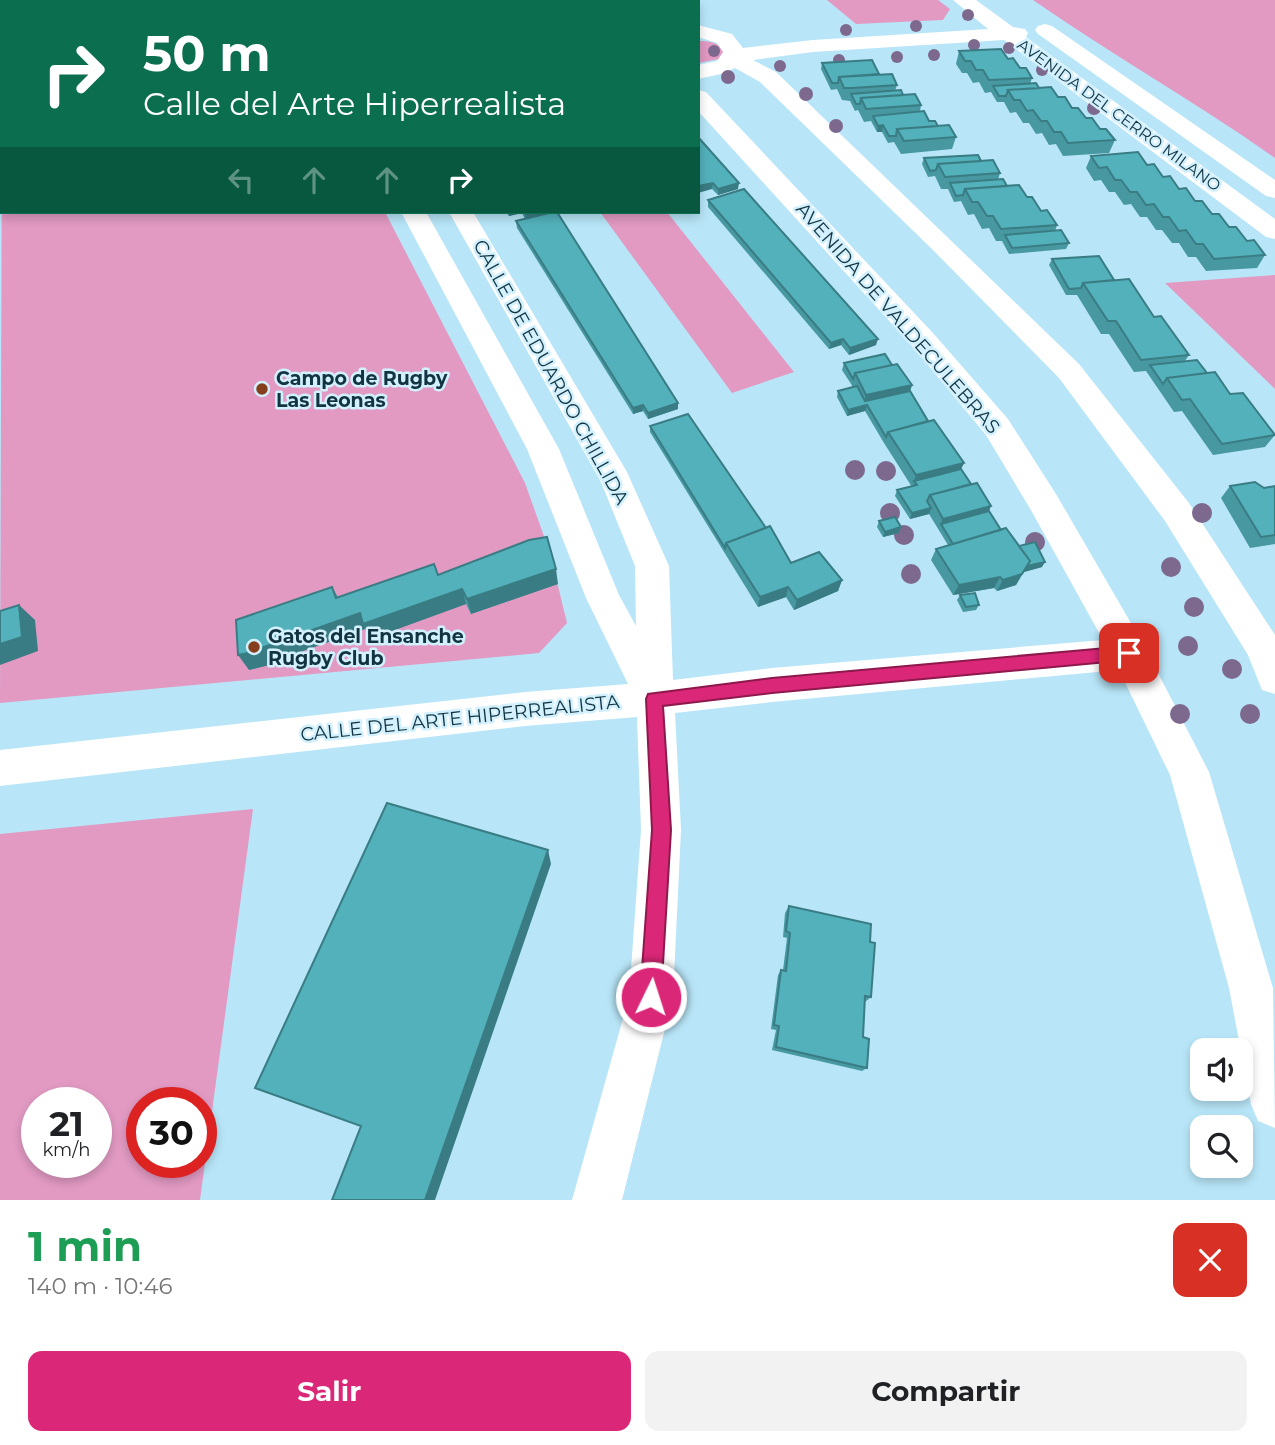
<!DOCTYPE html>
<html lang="es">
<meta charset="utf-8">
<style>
body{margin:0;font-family:Montserrat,sans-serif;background:#f2f2f2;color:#202124;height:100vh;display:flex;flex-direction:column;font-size:26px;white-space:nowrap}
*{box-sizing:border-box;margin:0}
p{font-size:23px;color:#757577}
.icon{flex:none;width:38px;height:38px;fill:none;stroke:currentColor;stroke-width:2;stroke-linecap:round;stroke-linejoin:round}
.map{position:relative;height:1200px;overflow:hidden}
.side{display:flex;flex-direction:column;background:#fff;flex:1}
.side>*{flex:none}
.banner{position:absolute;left:0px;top:0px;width:700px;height:214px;box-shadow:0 4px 10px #0003;background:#0b6e4f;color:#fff;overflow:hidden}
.buttons{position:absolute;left:1190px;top:1038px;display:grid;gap:14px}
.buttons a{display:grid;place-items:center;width:63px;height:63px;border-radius:14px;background:#fff;box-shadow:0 4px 10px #0003;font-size:35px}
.speed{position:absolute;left:21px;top:1087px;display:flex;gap:14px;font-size:35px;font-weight:700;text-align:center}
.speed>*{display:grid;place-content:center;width:91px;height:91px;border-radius:50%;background:#fff;box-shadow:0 4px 10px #0003;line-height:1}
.speed small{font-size:18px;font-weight:400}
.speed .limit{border:10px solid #d22;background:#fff;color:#111}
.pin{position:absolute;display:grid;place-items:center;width:60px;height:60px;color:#fff;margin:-30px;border-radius:14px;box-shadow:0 4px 10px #0006}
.me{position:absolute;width:77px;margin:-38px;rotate:4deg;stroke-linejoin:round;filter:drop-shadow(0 0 5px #0008)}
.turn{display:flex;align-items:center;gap:24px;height:147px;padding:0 28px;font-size:32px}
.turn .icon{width:91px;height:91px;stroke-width:2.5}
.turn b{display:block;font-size:49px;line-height:60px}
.lanes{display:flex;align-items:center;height:66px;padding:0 28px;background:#0003;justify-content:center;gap:35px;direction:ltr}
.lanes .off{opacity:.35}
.round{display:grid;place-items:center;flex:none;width:74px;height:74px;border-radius:14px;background:#f2f2f2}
.summary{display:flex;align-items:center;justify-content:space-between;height:119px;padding:0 28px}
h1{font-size:42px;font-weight:700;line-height:52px;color:#1e9e55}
.button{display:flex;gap:14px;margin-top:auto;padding:14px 28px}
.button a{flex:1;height:80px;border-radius:14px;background:#db2777;color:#fff;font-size:28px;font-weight:700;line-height:80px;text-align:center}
.button a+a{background:#f2f2f2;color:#202124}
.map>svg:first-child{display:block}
.built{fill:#99e0fb}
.green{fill:#e29ac3;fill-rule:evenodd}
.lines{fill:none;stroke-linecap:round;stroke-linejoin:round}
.minor{fill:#fff;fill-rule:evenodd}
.tree{fill:#7d688e}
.wall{fill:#4798a1}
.shaded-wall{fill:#3a7c83}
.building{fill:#53b1bb;stroke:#3a7c83;stroke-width:2}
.route{fill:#db2777;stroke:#8e194d;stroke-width:2}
.poi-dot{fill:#863f1c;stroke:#d2f0fd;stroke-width:2.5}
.labels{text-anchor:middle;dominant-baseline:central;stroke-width:5;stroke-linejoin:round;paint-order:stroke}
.far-street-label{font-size:16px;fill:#123440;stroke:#d2f0fd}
.street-label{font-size:19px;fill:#123440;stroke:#d2f0fd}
.poi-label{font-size:19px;font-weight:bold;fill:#123440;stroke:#d2f0fd;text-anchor:start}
</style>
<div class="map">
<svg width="1275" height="1200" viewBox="0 0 1275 1200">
<rect width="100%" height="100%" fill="#b8e6f8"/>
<path class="built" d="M0,0H276V2H2L0,69Z"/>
<path class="green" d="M827,0H938L950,9L943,20L856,24Z
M1033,0H1275V158C1196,102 1112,55 1033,0Z
M698,41C708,41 720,42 724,52L719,59L698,63Z
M2,113V212H385L525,483L550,553L567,623L539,653L0,703Z
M600,212H667L794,372L732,393Z
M1275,275V389L1165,283Z
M253,809L200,1200H0V834ZM37,1102H96V1162H37ZM142,1102H201V1162H142Z"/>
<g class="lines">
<path class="minor" d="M290,0H310L311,2H291Z
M329,0H349L350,2H330Z
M601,0H622L623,2H602Z
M678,0H699L700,2L698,5V2Z
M953,0H976L1013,27L1025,29L1028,33L1026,37L1275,219V239L1266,237L1004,40L813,52L753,60L776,72L1079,364L1189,503L1275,635V694L1262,690L1248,655L1165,521L1059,378L933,250L760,82L735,68L721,74L698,79V65L717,61L723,52L717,43L698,37V25L732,34L743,48L813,40L988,29Z
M1045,24L1052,26L1275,180V198L1266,196L1038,34L1035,30L1038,26Z
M2,85V99L0,100V86Z
M698,90L706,92L933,333L1008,419L1056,494L1142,642L1209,772L1273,988L1275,1128L1258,1121L1251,1104L1229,988L1170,775L1119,670L772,702L675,713L681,830L673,997L622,1200H572L629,997L641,830L637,717L525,726L0,786V750L525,692L628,684L586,598L527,449L401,212H426L559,449L619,595L636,626L635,566L601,482L449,212H473L627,472L669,566L673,680L772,668L1103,640L1032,512L986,435L913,347L698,111Z"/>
</g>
<g class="tree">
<circle cx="968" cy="15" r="6"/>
<circle cx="916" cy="26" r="6"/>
<circle cx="846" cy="30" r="6"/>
<circle cx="974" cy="45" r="6"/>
<circle cx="1009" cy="48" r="6"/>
<circle cx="714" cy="51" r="6"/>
<circle cx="934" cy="55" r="6"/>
<circle cx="897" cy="57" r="6"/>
<circle cx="839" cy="60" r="6"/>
<circle cx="780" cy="66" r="6"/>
<circle cx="1042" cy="70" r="6"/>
<circle cx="728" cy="77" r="7"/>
<circle cx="806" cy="94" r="7"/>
<circle cx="1094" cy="108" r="7"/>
<circle cx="836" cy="126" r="7"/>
<circle cx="855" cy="470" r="10"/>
<circle cx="886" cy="471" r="10"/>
<circle cx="890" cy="513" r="10"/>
<circle cx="1202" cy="513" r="10"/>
<circle cx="904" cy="535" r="10"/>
<circle cx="1035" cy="542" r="10"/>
<circle cx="1171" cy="567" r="10"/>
<circle cx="911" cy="574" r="10"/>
<circle cx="1194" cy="607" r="10"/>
<circle cx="1188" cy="646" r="10"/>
<circle cx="1232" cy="669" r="10"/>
<circle cx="1180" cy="714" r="10"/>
<circle cx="1250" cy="714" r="10"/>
</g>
<path class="wall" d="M959,51L1008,59L1032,78L1030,84L1058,97L1115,140L1109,153L1063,156L1056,144L1049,145L1042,133L1036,134L1029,123H1023L1016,112L1010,113L1004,102H997L991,92L985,93L979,82L973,83L967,73H962L956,64Z
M822,63L879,74L897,85L895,91L921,105L920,111L929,121L956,137L952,149L901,154L894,142L888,143L882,132H877L871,121L864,122L858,110L855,111L850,101L842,100L837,89L831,90L821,69Z
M698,137L738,189L718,195L712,189Z
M1091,156L1147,165L1265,255L1257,268L1206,271L1196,257H1188L1179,243H1172L1162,230H1156L1147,217H1140L1131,204L1124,205L1115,192H1109L1101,180L1094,181L1086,168Z
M924,158L981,161L1000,173L998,180L1027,197L1057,225L1055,231L1069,243L1066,249L1009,254L1002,241H996L989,228L982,229L974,214L968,215L961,201L954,202L948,189H941L935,176L928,177L922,164Z
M708,200L876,345L849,355L841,345L829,349L708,207Z
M506,212H551L532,217L678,403V409L648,419L643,411L633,414L517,228L516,221L525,219L522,213L509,216Z
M1052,259L1114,280L1154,317L1189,355L1185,361L1207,373L1275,435L1265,447L1213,455L1182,411L1174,412L1146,371L1134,372L1109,334H1101L1077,295H1066L1049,265Z
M844,363L892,365L912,385L910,391L928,421L964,463L961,469L971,484L991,506L989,511L1001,530L1042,567L1024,572L1016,585L997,591L994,588L953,595L931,560L936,549L948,545L929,514L910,519L895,496L897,490L912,487L884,443L865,411L847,416L837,397L838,391L853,387L842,370Z
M650,426L791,563L842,580L838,591L794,610L786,597L758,607L650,432Z
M1230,486L1264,488L1275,486V544L1250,548L1221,498Z
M879,521L901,527L899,533L883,537L877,527Z
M438,575L558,584L471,614L466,604L370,639L365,629L269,663V665L249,670L332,587L338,597Z
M960,595L979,605L976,610L963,612L957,600Z
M789,906L870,942L871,997L865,1002L863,1037L867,1068L862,1071L772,1050L776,1030L771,1029L778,975L781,970H783L787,938L783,937L785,913Z"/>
<path class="shaded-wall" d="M402,0H420L421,2H393Z
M883,125L882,132H877L878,126Z
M713,183L712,189L698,193V186Z
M739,183L738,189L718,195V189Z
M508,212H521L522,213L509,216Z
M528,212H551L526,219L525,213Z
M843,339L841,345L829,349L831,343Z
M878,339L876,345L849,355L850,348Z
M912,385L908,397L867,406L865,411L847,416L848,410L863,406L866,395Z
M678,403V409L648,419V413Z
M643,405V411L633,414V408Z
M964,463L958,475L914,481L916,475Z
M991,506L986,517L941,524L938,530L943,519Z
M931,508L929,514L910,519L912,513Z
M901,527L899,533L883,537L885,532Z
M1045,562L1042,567L1024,572L1027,566Z
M556,569L558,584L471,614L467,599Z
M1022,574L1016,585L997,591L1003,580Z
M1000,577L994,588L953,595L959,585Z
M842,580L838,591L794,610L797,600Z
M788,587L786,597L758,607L760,597Z
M462,589L466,604L370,639L365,629L269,663V665L249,670L238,655L360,613Z
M19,605L35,620L38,651L0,665V644Z
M548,850L551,864L435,1200H425Z"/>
<path class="building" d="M386,0H402L393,2H387Z
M526,0H561L563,2H527Z
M1001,49L1008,59L1013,58L1020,68H1026L1032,78L989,80L983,70H976L971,61H965L959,51Z
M872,60L879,74L839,77L838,83H832L822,63Z
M892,74L897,85L852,88H844L839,77Z
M1036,83L1039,88L1008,90L1006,96H999L993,86Z
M1051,87L1058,97H1065L1072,108H1078L1086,118H1092L1100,129H1106L1115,140L1068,143L1061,132H1054L1047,121H1041L1033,110L1027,111L1020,100H1014L1008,90Z
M901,90L903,95L861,98L860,104H856L851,94Z
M915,94L921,105L866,109L861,98Z
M924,111L929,121H935L938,126L897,129L896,136H889L883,125L878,126L873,116Z
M949,125L956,137L904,141L897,129Z
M698,137L739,183L718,189L713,183L698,186Z
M1138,152L1147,165L1154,164L1163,177L1170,176L1179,189L1186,188L1195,201H1202L1212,214H1219L1229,227H1236L1247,241L1254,240L1265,255L1214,259L1203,244H1196L1186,230L1179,231L1169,217H1163L1154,204L1146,205L1137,192H1130L1121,180H1115L1107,167L1099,168L1091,156Z
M978,155L981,161L938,164L936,170L930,171L924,158Z
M993,160L1000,173L945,177L938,164Z
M1003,179L1007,186L965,189L963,195L956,196L950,183Z
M1019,185L1027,197H1032L1041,211L1047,210L1057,225L1001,229L993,216H987L978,202H972L965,189Z
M744,189L878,339L850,348L843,339L831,343L708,200Z
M553,212H557L678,403L648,413L643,405L633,408L516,221Z
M1061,230L1069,243L1012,248L1005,235Z
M1099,256L1114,280L1083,283L1081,288L1069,289L1052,259Z
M1129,279L1154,317L1161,316L1189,355L1141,360L1116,321H1108L1083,283Z
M885,354L892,365L855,373L853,379L844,363Z
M1197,360L1207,373L1167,378L1163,384L1150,365Z
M897,364L912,385L866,395L855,373Z
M1215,372L1230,394L1243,393L1275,435L1222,444L1190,399L1182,400L1167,378Z
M857,386L865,401L910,391L928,421L888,432L886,437L867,405L848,410L838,391Z
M688,414L766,528L726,543L725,548L650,426Z
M934,420L964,463L916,475L888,432Z
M961,469L971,484L930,495L927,501L931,508L912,513L897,490L917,485L914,481Z
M1255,482L1264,488L1275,486V535L1261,537L1230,486Z
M977,483L991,506L943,519L930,495Z
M989,511L1001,530L953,544L941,524Z
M895,517L901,527L885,532L879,521Z
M770,526L791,563L819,552L842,580L797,600L788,587L760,597L726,543Z
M1006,528L1030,561L1022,574L1003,580L1000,577L959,585L936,549Z
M547,537L556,569L467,599L462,589L363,624L360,613L258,649L259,651L238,655L236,620L332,587L336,598L434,564L438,575L529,540Z
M1035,542L1045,562L1027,566L1030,561L1019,546Z
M975,593L979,605L966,607L960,595Z
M19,605L22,637L0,644V611Z
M387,803L548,850L425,1200H332L361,1126L255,1088Z
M789,906L871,924L870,942L875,943L871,997L865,996L863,1037L869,1039L867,1068L776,1047L779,1026L774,1025L781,970L786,971L790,933L786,931Z"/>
<path class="route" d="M1129,646L1135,648L1137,653L1135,658L1129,660L772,693L663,706L671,830L661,997L658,1004L651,1007L643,1004L640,997L652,830L646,699L648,694L772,678Z"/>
<g class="poi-dot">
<circle cx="262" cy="389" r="7"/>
<circle cx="254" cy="647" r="7"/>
</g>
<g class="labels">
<g class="far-street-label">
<text transform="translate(1119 115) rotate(36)">AVENIDA DEL CERRO MILANO</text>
</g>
<g class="street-label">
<text transform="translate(898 318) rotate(49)">AVENIDA DE VALDECULEBRAS</text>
<text transform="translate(551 372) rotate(61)">CALLE DE EDUARDO CHILLIDA</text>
<text transform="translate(460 718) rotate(-6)">CALLE DEL ARTE HIPERREALISTA</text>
</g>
<g class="poi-label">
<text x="276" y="378">Campo de Rugby<tspan x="276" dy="22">Las Leonas</tspan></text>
<text x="268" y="636">Gatos del Ensanche<tspan x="268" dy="22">Rugby Club</tspan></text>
</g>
</g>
</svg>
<div class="buttons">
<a><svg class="icon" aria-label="sound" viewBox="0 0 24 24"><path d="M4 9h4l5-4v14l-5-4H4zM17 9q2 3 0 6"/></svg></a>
<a><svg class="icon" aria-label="search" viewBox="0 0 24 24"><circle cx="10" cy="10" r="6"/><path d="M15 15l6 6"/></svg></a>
</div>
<div class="speed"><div>21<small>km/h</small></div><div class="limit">30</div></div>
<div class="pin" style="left:1129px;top:653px;background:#d93025"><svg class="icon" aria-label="arrive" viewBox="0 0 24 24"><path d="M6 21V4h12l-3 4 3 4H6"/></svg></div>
<svg class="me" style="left:651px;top:997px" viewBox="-20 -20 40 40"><circle r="17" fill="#db2777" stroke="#fff" stroke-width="3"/><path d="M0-11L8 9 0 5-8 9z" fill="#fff"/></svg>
<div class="banner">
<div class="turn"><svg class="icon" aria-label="right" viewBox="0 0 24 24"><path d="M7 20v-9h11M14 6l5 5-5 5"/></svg><div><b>50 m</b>Calle del Arte Hiperrealista</div></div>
<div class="lanes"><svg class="icon off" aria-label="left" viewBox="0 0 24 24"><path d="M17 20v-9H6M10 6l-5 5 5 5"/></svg><svg class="icon off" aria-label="ahead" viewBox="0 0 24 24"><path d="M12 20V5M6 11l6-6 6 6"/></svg><svg class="icon off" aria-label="ahead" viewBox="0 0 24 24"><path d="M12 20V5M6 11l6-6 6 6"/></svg><svg class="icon" aria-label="right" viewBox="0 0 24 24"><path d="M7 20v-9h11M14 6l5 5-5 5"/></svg></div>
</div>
</div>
<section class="side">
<div class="summary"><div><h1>1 min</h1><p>140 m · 10:46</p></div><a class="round" style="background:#d93025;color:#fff"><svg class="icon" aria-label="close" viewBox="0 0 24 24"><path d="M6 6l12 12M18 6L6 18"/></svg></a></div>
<div class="button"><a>Salir</a><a>Compartir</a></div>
</section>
